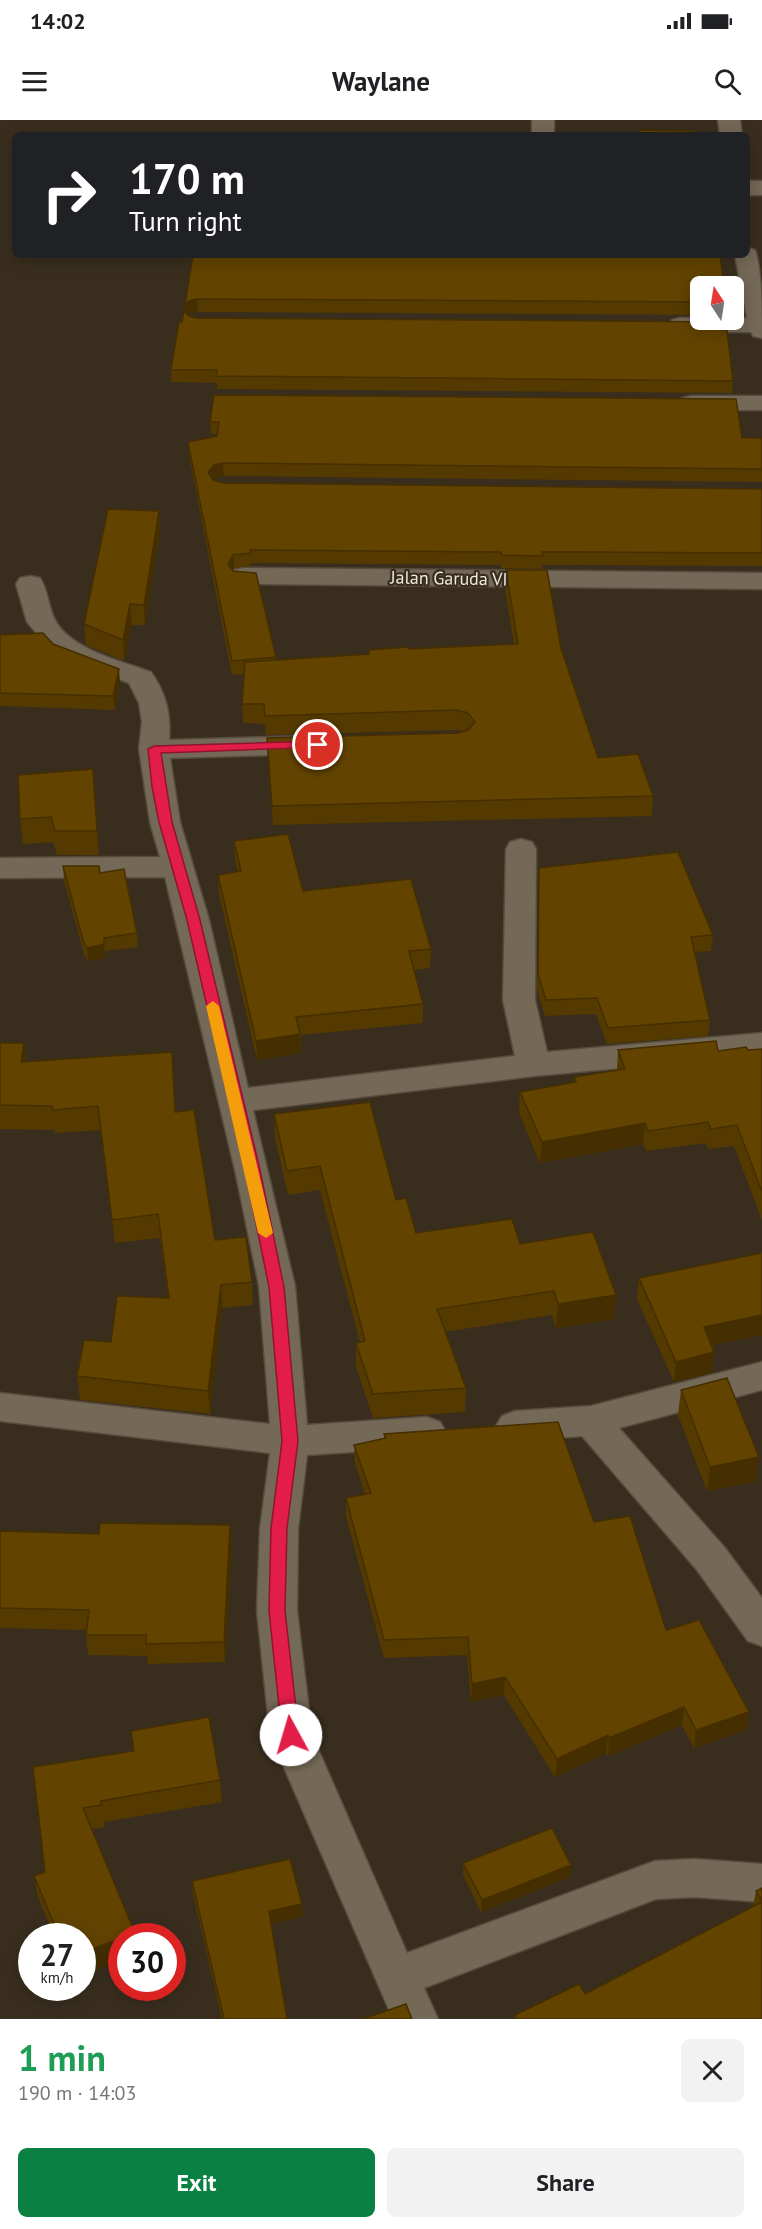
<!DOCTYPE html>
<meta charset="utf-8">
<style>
body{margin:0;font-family:"PT Sans",sans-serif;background:#f2f2f2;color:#202124;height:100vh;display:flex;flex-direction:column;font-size:22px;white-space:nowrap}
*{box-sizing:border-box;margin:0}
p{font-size:20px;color:#757577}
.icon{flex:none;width:33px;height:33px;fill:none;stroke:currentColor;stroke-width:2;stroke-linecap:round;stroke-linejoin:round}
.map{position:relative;height:1899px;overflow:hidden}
.panel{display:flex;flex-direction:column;background:#fff;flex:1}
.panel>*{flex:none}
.guide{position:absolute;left:12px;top:12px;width:738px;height:126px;border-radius:9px;box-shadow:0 3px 15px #0003;background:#202124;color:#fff;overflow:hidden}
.needle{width:39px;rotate:348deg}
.buttons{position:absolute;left:690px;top:156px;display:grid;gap:12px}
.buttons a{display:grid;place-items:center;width:54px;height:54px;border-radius:9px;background:#fff;box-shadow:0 3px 15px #0003;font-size:30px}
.speed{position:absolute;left:18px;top:1803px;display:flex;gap:12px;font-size:30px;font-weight:700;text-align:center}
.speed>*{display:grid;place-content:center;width:78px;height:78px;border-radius:50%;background:#fff;box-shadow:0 3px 15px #0003;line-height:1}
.speed small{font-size:15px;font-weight:400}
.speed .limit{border:9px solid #d22;background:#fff;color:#111}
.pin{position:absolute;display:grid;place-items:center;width:51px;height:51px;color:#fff;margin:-26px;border:3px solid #fff;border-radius:50%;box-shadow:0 2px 6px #0007}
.me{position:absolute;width:66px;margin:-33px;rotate:354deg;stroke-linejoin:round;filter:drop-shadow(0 0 4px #0008)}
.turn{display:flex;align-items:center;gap:21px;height:126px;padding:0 18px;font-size:27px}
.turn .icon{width:78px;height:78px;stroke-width:2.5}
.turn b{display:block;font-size:42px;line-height:51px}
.round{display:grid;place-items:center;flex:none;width:63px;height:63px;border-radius:9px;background:#f2f2f2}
.headline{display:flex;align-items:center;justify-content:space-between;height:102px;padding:0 18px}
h1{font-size:36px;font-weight:800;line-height:45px;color:#1e9e55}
.cta{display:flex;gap:12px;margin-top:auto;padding:12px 18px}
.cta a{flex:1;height:69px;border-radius:9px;background:#0b8043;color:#fff;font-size:24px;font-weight:800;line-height:69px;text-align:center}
.cta a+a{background:#f2f2f2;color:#202124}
.status{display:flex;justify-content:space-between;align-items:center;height:42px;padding:0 30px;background:#fff;direction:ltr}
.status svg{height:16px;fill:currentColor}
header{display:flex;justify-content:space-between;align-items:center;height:78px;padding:0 18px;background:#fff;font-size:27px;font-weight:800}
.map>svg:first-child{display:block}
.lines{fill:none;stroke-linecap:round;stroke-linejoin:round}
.street-casing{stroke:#564c3e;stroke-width:3}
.street{fill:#746856;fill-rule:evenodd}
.wall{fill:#543a00}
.shaded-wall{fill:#452f00}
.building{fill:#624300;stroke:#452f00;stroke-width:1.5}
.route{fill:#e11d48;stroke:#92132f;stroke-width:1.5}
.slow{fill:#f59e0b}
.labels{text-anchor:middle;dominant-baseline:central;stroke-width:4.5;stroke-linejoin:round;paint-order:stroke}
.street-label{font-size:18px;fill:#eee7dd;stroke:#392e1e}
</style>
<div class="status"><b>14:02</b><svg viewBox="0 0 49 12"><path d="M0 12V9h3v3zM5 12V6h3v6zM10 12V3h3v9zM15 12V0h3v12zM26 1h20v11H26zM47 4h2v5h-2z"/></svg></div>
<header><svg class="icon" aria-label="menu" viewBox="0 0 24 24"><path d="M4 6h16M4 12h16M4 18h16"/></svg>Waylane<svg class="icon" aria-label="search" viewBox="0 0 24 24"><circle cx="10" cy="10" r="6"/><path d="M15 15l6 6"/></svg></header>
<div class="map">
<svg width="762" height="1899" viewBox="0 0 762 1899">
<rect width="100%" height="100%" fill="#392e1e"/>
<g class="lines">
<g class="street-casing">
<path id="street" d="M532,0H554V15H532Z
M718,0H740L742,15H720Z
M747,61H762V75H747Z
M747,128L755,130C762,149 762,195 762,218L753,216L751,212H680L672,210L668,205L672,200L680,198H747L735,135H747Z
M691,276H762V290H691L682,288L679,283L682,278Z
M244,448L762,453V469L244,464L234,462L230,456L234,450Z
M30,456L40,458C48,470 48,485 54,498C68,529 121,541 151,552C166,573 171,594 169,620L311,616L321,619L326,625L321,631L311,634L170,638L180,702L209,800L248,968L515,936L503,880L506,729L510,722L521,719L532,722L536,729L535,880L547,932L762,913V935L534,956L253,990L295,1166L307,1305L427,1297L440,1302L446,1312L440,1322L427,1327L307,1335L298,1409L297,1491L312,1615L407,1833L655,1741L695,1739L762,1744V1782L695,1777L656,1779L424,1868L438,1899H393L270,1615L257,1491L260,1409L270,1333L0,1301V1273L270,1304L259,1166L235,1050L165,757L0,758V738L160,737L150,702L139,629L142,602L139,583L129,563L55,535L27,502L16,464L20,458Z
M762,1242V1270L619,1308L725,1428L762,1478V1526L748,1521L697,1450L582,1316L515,1321L502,1316L496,1306L502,1296L515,1291L591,1286Z"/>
</g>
<use href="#street" class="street"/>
</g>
<path class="wall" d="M193,135L700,166V195L198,192L189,194L188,195L197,198L733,261L732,273L217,269V263L171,262V250L185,192V185Z
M210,302L762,318V362L224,356L215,358L213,360L223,363L762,369V446L578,445H542V449L501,448V445L251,443V446L234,448L232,450L276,537V540L369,534V530L514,524L505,469L506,450L561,528L598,638L653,676L652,696L273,705L267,618L458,613L462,611L457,610L266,615L265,604L243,603L242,584L244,554L232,555L189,335L188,322L217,316V314H211Z
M159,391L160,412L145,505H132L124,541L86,525L84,504Z
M0,515L53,524L120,562L115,590L0,586Z
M95,674L99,735H57L53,722L23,724L20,699Z
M234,721L303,771L431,829L430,848L414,850L423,884V903L301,915V933L257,940L219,774L218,755L238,752L235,740Z
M63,746L100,753L137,813L138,827L105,831V838L88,841L84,834L64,760Z
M539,748L713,815L711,831L695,832L710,900L708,916L607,924L596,894L545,896L537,870Z
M0,923H24L26,942L176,992L215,1120L252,1162L253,1185L222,1188L210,1294L80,1280L77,1256L111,1222L168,1178L160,1118L115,1123L101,1010L55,1013V1010L0,1009Z
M762,929V1100L734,1026L708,1029L706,1023L646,1031L643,1024L540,1043L519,993L520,972L574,962V957L617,950L618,930L718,931L748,930Z
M274,994L396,1080L416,1113L520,1124L614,1199L556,1208L552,1195L445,1212L466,1268L465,1292L373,1298L356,1247V1223L360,1222L320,1070L288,1075L275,1018Z
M639,1158L762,1215L712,1225L714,1232L712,1253L674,1262L637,1179Z
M681,1270L755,1362L707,1371L678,1295Z
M384,1314L594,1402L666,1510L749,1592L746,1610L694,1628L682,1605L608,1636L606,1633L555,1657L504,1575L471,1582L467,1535L384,1538L346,1396V1378L365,1374L355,1343L354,1325L384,1318Z
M230,1405L232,1426L225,1542L148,1544L147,1536L88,1535L86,1515L87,1510L0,1508V1411L99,1414Z
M131,1611L220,1660L222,1682L104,1702V1707L92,1709L122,1840L82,1855V1816H54L38,1777L34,1756L45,1752L33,1647L133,1631Z
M463,1743L571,1745L570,1757L481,1792L463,1755Z
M192,1761L302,1784L303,1796L271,1804L287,1899H222L193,1774Z
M762,1768V1899H515V1895L585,1874L753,1787L756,1771Z"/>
<path class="shaded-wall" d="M197,179L198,192L189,194L186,198L185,185L189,181Z
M223,343L224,356L215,358L209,365L208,352L214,345Z
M159,391L160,412L145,505L144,485Z
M233,435L234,448L228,457V444Z
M130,484L132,505L124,541L123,520Z
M119,549L120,562L115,590L113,576Z
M93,649L95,674L99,735L97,711Z
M104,818L105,838L88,841L87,828Z
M300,914L301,933L257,940L256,921Z
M24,923L26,946L21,942Z
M645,1003L643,1024L540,1043L542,1022Z
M221,1165L222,1188L210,1294L208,1271Z
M616,1175L614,1199L556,1208L558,1184Z
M762,1195V1215L702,1227L704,1207Z
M714,1232L712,1253L674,1262L676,1242Z
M759,1337L755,1362L707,1371L710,1347Z
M230,1405L232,1426L225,1542L224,1522Z
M505,1557L504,1575L471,1582L472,1564Z
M684,1587L682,1605L608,1636L609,1618Z
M749,1592L746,1610L694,1628L696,1610Z
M608,1615L606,1633L555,1657L557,1639Z
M571,1745L570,1757L481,1792L482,1780Z
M302,1784L303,1796L270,1804L269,1791Z
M135,1813V1816H125Z
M122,1818V1840L82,1855V1833Z"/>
<path class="building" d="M639,10L696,11L697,15H640Z
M193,135H720L724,166H700V182L197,179L189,181L185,185Z
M184,191L189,196L197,198L726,202L733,261L216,256L217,250H171L179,202H182Z
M214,275L736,279L742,318H762V349L223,343L214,345L208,352L213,360L223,363L762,369V433L579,432H542L543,436L502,435L501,432L250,430L251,433L233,435L228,444L233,451L256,453L276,537L232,541L188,322L217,316L219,302H210Z
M108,389L159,391L144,485L130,484L123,520L84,504Z
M506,450H547L561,528L598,638L638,634L653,676L272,686L267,618L458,613L468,610L475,602L468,593L457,590L265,596L264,584H242L245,542L369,534V530L408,527L409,529L518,524Z
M43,513L53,524L119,549L113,576L0,573V515Z
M93,649L97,711H55L51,697L20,699L18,655Z
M288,714L303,771L411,759L431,829L409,831L423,884L296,897L300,914L256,921L218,755L241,751L234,721Z
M678,732L713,815L691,817L710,900L608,908L597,878L546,880L538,854L539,748Z
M63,746H99L100,753L124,749L137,813L104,818V824L87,828L83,820Z
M716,921L718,931L746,927L748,930L762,929V1072L737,1005L711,1009L708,1002L648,1011L645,1003L542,1022L520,972L576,962L574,957L625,949L618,930Z
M0,923H24L21,942L172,932L175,992L194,990L215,1120L246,1117L252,1162L221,1165L208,1271L77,1256L84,1220L111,1222L117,1176L169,1178L158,1094L112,1100L98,986L53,990L52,986L0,985Z
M370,982L396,1080L406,1078L416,1113L512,1099L520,1124L593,1112L616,1175L558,1184L554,1171L437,1189L466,1268L373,1274L356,1223L365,1221L320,1046L287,1051L274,994Z
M762,1133V1195L704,1207L714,1232L676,1242L639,1158Z
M727,1258L759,1337L710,1347L681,1270Z
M558,1302L594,1402L630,1396L666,1510L699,1500L749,1592L696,1610L684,1587L609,1618L608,1615L557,1639L505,1557L472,1564L468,1517L384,1520L346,1378L371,1373L354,1325L386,1318L384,1314Z
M100,1403L230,1405L224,1522L146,1524V1515H86L89,1490L0,1488V1411L99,1414Z
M209,1597L220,1660L101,1681V1685L83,1688L135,1813L125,1816H122V1818L82,1833V1816H59L34,1756L45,1752L33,1647L134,1631L131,1611Z
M552,1708L571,1745L482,1780L463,1743Z
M290,1739L302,1784L269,1791L287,1899H224L192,1761Z
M762,1768V1780L756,1771Z
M762,1782V1899H517L515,1895L579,1864L585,1874Z
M406,1884L412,1899H363Z"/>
<path class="route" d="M318,621L322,622V627L161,633L172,702L200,800L260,1050L284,1167L298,1321L287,1408L285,1491L299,1615L297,1620L291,1622L285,1620L282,1615L269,1491L271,1408L282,1321L269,1167L245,1050L187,800L159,702L152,667L148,629L154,626Z"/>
<path class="slow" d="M213,881L219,886L273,1113L266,1118L258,1113L206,886Z"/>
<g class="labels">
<g class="street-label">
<text transform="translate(449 458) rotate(1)">Jalan Garuda VI</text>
</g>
</g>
</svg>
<div class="buttons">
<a><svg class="needle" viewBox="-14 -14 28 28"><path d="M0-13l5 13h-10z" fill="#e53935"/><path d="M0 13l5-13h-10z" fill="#757577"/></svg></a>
</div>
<div class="speed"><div>27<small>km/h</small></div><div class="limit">30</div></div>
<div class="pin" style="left:318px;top:625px;background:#d93025"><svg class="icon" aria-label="arrive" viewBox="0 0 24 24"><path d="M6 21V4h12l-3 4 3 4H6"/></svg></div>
<svg class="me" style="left:291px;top:1615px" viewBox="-20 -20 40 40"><circle r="19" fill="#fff"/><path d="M0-13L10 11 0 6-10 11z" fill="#e11d48"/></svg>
<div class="guide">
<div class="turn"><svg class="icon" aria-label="right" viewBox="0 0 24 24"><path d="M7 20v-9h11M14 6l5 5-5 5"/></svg><div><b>170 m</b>Turn right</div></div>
</div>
</div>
<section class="panel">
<div class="headline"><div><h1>1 min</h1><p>190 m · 14:03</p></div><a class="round"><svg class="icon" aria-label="close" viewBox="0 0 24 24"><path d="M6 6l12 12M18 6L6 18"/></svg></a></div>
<div class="cta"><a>Exit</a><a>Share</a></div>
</section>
